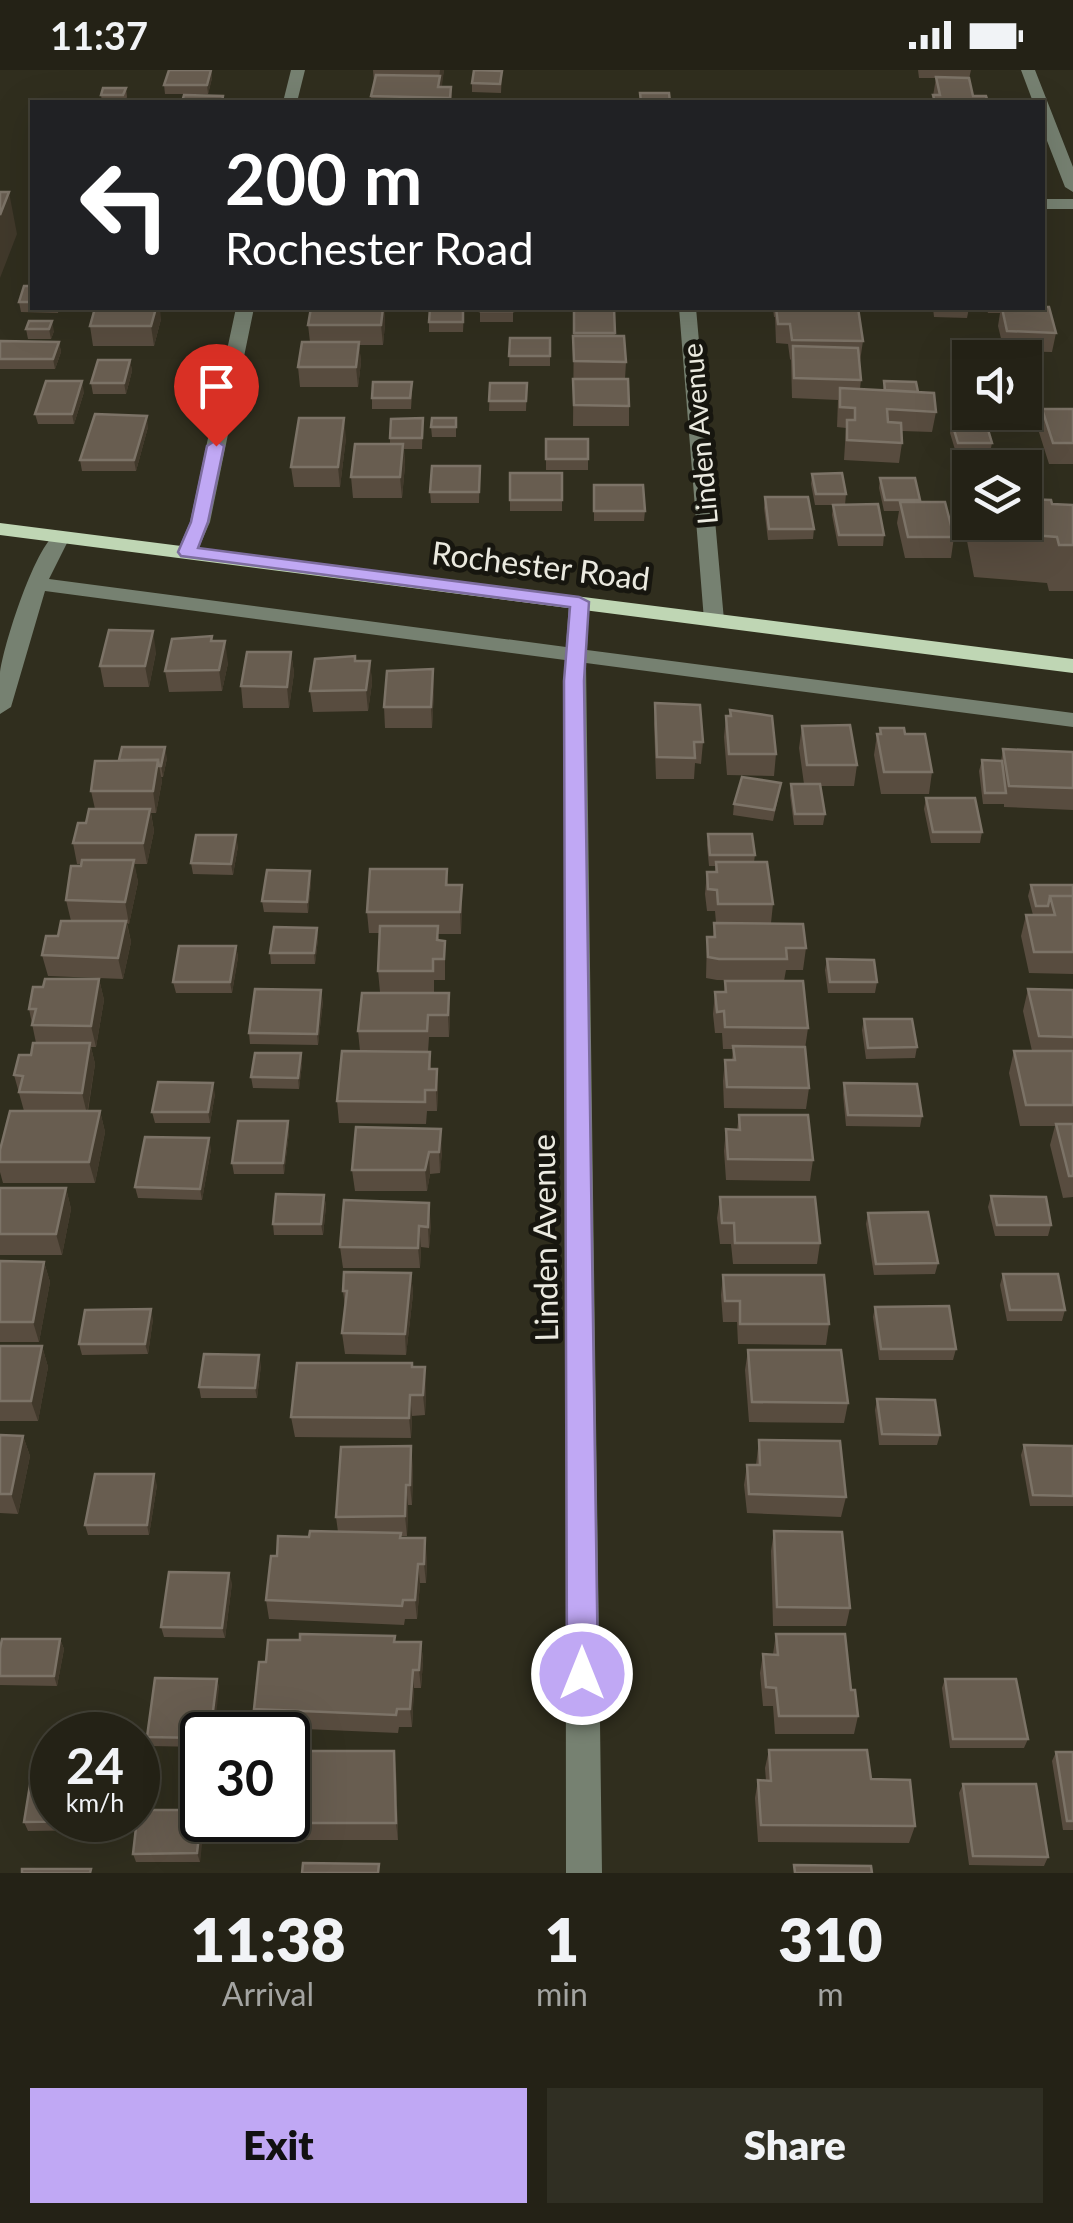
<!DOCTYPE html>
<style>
body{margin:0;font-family:Lato,sans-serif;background:#302f23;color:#f1f3f6;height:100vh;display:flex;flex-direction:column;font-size:38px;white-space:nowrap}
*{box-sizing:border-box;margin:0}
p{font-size:32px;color:#a3a4a1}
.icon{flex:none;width:55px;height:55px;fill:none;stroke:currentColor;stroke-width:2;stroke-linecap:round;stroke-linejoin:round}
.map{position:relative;height:1803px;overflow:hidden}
.details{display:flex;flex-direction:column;background:#242216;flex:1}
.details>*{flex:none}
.banner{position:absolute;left:30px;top:30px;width:1015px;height:210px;border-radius:0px;box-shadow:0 10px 40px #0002,0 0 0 2px #413f35;background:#202124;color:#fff;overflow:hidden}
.buttons{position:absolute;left:952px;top:270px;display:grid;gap:20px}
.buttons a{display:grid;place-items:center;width:90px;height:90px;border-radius:0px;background:#242216;box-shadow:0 10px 40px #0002,0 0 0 2px #413f35;font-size:50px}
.speed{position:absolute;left:30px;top:1642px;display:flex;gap:20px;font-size:50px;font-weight:700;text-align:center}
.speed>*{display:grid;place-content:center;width:130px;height:130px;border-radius:50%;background:#242216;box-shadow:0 10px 40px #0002,0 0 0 2px #413f35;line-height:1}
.speed small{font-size:25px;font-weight:400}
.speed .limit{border:5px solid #111;border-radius:15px;background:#fff;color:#111}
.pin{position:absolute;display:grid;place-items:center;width:85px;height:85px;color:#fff;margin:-102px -42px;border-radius:50% 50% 50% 0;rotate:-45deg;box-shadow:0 0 10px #0007}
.pin .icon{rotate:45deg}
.me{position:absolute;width:110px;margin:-55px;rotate:0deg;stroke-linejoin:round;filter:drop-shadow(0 0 8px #0008)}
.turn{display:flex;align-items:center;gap:35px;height:210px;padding:0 30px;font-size:45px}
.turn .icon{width:130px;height:130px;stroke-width:2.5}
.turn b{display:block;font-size:70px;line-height:85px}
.eta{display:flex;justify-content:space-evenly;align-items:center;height:170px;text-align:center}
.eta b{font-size:60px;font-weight:800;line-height:70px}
.action{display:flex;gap:20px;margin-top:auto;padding:20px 30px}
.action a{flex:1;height:115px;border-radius:0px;background:#c0a8f4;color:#111;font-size:40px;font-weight:800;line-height:115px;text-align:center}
.action a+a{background:#302f23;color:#f1f3f6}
.status{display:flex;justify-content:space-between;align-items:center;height:70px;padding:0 50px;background:#242216;direction:ltr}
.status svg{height:28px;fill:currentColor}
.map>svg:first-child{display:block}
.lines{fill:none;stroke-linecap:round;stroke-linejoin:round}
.minor{fill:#768171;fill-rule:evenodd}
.major{fill:#bfd6b4;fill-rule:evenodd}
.wall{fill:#584c3f}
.shaded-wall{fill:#41392b}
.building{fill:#685d50;stroke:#7c7367;stroke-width:2.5}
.route{fill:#c0a8f4;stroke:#7d6d9f;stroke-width:2.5}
.labels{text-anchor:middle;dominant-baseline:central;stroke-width:10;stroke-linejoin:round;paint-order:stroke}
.far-street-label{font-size:28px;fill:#ebeae0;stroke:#17160f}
.street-label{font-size:32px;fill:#ebeae0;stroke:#17160f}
</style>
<div class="status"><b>11:37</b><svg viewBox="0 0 49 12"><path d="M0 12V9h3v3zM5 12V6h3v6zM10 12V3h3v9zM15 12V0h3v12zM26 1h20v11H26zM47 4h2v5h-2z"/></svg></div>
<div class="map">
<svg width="1073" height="1803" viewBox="0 0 1073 1803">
<rect width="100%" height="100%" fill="#302e1e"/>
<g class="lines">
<path class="minor" d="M291,0H305L297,32H283Z
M1021,0H1035L1073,97V122L1065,117L1042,58V32H1033Z
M1042,129H1073V139H1042Z
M236,238H254L210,452L197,482L187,488L177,482L190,452Z
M679,238H696L724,550L714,556L704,550Z
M60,461L70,467L49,509L566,577L569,533L579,527L589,533L587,580L1073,643V657L586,593L602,1803H566L565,590L45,521L11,637L0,644C0,631 0,617 0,604C2,579 37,468 60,461Z"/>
<path class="major" d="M0,453L1073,589V603L0,465Z"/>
</g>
<path class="wall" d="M211,0L212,8L208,24H165L164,15Z
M373,0H444L441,17H451L452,32H371V26L374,14Z
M918,0H971L969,9L973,26L988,32H932L936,8H919Z
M502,1L501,23L472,22V13Z
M126,18L127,27L125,32H102L101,25Z
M32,216V238H59L58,243L21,242L19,232Z
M1049,237L1056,263L1052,282L1004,281L998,256L1000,243H988L986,238Z
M384,238L385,254L383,275H359L361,292L358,317H300L298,297L310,272L308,255Z
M464,238L463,262H429V252Z
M480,238H513V252H480Z
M574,238H614L615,266L626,292L625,309L629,336V356H573Z
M773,238H858L863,271L860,291H859L861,310L860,319L883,320L884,311L918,322L936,342L932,362L902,361V373L899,393L844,390L846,358L837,357L838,330L792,328L791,290L790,289L788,274L776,273L775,247H774Z
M933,238H969L967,248L934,247Z
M161,249L154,276H93L90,256Z
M29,251L54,261L51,269H28L26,259Z
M510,268H550V296H509Z
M0,271L59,272L61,282L55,299H0Z
M130,290L132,301L126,324H93L91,313Z
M490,313H527L526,341H489Z
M84,322L74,354H38L35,344Z
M412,323L411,339H372V328Z
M1042,339H1073V394H1049L1038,359Z
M423,348L422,379H404L405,395L402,428H353L351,407L390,374V368Z
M456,348V367H432L431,357Z
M952,353L992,373L990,383H956L950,363Z
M148,357L136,401H82L80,390Z
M346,368L340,417H294L291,397Z
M546,369L588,389V400H546Z
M480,396L479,433H431L430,422Z
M510,403H562V441H510Z
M812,404L846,424L845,435L884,465L883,476H838L832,445L833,435H815L811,414Z
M880,408L920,430V432L954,467L951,488H905L897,453L899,441H884L879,418Z
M594,415L645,441L644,451H594Z
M765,427L814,459L813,469L768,470L764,438Z
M1052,434L1073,435V521H1049L1047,513L974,507L967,471L971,452H1025Z
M213,571L228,593L222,621L169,622L165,601Z
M156,582L149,617H104L100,596Z
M291,582L294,603L289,638H243L241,616Z
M356,591H370L372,613L368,641L313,642L310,621Z
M433,599L434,620L432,658H385L384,637Z
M655,633L703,672L701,694L695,693L694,709H656L654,654Z
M730,640L776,684L774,706L727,705L724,667L726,646H729Z
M802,656L857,695L854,716H821L825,744L823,755H794L790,725L791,714H804L799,678Z
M880,658L932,702L929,724H881L874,685L877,664H879Z
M1003,679L1073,682V740L1004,737V734H983L979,701L982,690L1001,691Z
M167,688L163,707H161L162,711L156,743H151L154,761L147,794H134L138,812L129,854L127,853L131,872L123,909L48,906L42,885L71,851L66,830L81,794H77L73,773L95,739L91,721Z
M779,724L773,751L733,745L734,734Z
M926,728L982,762L980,773H931L924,739Z
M708,764L755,785L754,792L773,834L771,853L806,878L803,900H786L784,911L717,910L706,908L707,867H713L714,853H716L715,841H707L705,824L707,802H715V796H709L707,775Z
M238,776L233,805L193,804L191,793Z
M447,799L448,815L462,836L461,864H438L439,870L445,871V910H434V922H380L378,901L379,863H369L367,842Z
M311,812L308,843L264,842L262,831Z
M1031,815H1073V904L1029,903L1021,866L1026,845H1033L1028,826Z
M317,858L318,869L315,894H271L270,883Z
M236,876L238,887L232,923H176L173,912Z
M827,889L877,912L875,923H828L825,900Z
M99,909L104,930L96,977H91L95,994L88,1041H100L105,1062L95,1113H3L0,1102V1080L24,1041L14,1005L31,985L36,973L29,939L43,917Z
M725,911L808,958L805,979L809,1018L806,1039L724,1038L723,1011L725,990H732L733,979H723L722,963H715L713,944L715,922H724Z
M1028,919L1073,920V1127L1063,1128L1050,1075L1055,1056H1020L1009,1003L1014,981H1032L1023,941Z
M362,923L450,945L449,967H429L428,982H430L431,999L438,1020L437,1041H427L426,1054L339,1053L337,1031L360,981L358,961Z
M323,931L318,975L250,974L249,963Z
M864,949L917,977L915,988L866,989L862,960Z
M301,983L302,994L299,1019L253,1018L251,1007Z
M844,1013L922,1046L920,1057L846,1056L843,1024Z
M215,1024L210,1053H155L152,1042Z
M739,1045L813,1090L810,1111L726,1110L724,1081L726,1059L737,1060Z
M288,1051L289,1062L284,1104H234L232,1093Z
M356,1057L442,1081L440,1103L430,1104L427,1121H355L352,1100Z
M211,1079L202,1130L138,1128L135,1117Z
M0,1118H66L71,1139L62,1185H0Z
M324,1125L326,1136L323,1165H274L273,1154Z
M991,1126L1051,1155L1048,1166H995L988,1137Z
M720,1127L820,1173L817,1194H733L731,1174H720L717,1148Z
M868,1143L938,1193L935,1204L874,1205L866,1154Z
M431,1154L429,1178L421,1177L420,1198H343L340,1177Z
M0,1191L44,1192L50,1212L39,1272H0Z
M411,1203L413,1224L406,1285L345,1284L342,1263L345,1237L343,1221Z
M1003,1204L1065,1240L1062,1251H1007L1000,1215Z
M723,1205L829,1254L826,1275L738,1274L737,1252H723L721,1225Z
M875,1237L956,1279L953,1290H879L873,1247Z
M153,1249L148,1284L82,1285L79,1274Z
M0,1276H42L48,1297L38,1351H0Z
M748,1280L848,1333L844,1353L749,1352L745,1300Z
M261,1295L257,1328H201L199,1317Z
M412,1297L426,1318L425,1345L412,1346L411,1368L295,1367L291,1347Z
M877,1329L940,1365L937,1375H879L875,1340Z
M0,1365L23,1366L30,1386L18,1444L0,1443Z
M759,1370L846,1427L841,1447L747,1443L744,1415L747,1395H756Z
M1024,1375L1073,1376V1436H1030L1021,1385Z
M413,1396L412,1435H408L407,1466H401V1468L427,1488L426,1513H420L417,1549H405L404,1555L269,1549L266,1530L277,1486L309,1467L338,1462L336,1447Z
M157,1415L149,1465H88L85,1455Z
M774,1461L850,1538L846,1556H773L771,1481Z
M232,1513L225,1568L164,1567L161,1557Z
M776,1564L851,1620L858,1646L854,1664H775L773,1636H763L760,1603L763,1584H773Z
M60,1569L64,1579L57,1616L0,1615V1579Z
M395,1572H421L423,1591L421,1618H414L412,1657H399L398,1663L258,1657L254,1639L266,1592Z
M217,1609L219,1618L202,1665V1677L150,1676L147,1667Z
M945,1609L1028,1669L1024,1678H950L942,1618Z
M769,1680L871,1709L915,1756L909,1773L758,1772L755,1728L758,1710L766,1711L765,1698Z
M1056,1682H1073V1760H1063L1052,1691Z
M396,1699L398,1770H267L263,1753Z
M963,1714L1048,1787L1044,1796L969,1795L959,1723Z
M202,1740L200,1792H136L133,1784Z
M101,1750L100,1760L28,1761L24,1752Z"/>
<path class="shaded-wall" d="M211,0L212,8L208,24L207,15Z
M440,0H444L441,24L438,17Z
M9,122L17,164L0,208V145Z
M156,238H160L161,249L154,276L151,256Z
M384,238L385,254L383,275L381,255Z
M52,251L54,261L51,269L49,259Z
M59,272L61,282L55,299L53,289Z
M359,272L361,292L358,317L356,297Z
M130,290L132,301L126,324L124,313Z
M82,311L84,322L74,354L72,344Z
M147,346L148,357L136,401L134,390Z
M344,348L346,368L340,417L338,397Z
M403,374L405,395L402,428L400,407Z
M153,561L156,582L149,617L145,596Z
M225,571L228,593L222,621L219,600Z
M291,582L294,603L289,638L287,617Z
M370,591L372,613L368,641L366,620Z
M433,599L434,620L432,658L431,637Z
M165,677L167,688L163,707L161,696Z
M158,690L162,711L156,743L153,721Z
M150,739L154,761L147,794L143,773Z
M236,765L238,776L233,805L231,794Z
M134,790L138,812L129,854L125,832Z
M310,801L311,812L308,843L307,832Z
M462,815V836L461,864L460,842Z
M126,851L131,872L123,909L118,888Z
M317,858L318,869L315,894L314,883Z
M236,876L238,887L232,923L230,912Z
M99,909L104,930L96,977L91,956Z
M321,920L323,931L318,975L317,964Z
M449,923L450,945L449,967L448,945Z
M90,973L95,994L87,1044L82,1023Z
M301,983L302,994L299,1019L298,1008Z
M437,999L438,1020L437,1041L436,1020Z
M213,1013L215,1024L210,1053L208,1042Z
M100,1041L105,1062L95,1113L89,1092Z
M288,1051L289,1062L284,1104L283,1093Z
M441,1059L442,1081L440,1103L439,1082Z
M209,1068L211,1079L202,1130L200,1119Z
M429,1082L430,1104L427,1121L425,1100Z
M66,1118L71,1139L62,1185L56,1164Z
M324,1125L326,1136L323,1165L321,1154Z
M429,1133L431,1154L429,1178L428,1157Z
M419,1156L421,1177L420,1198L418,1178Z
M44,1192L50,1212L39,1272L33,1252Z
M411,1203L413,1224L406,1285L405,1264Z
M151,1239L153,1249L148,1284L145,1274Z
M42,1276L48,1297L38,1351L31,1331Z
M259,1285L261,1295L257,1328L255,1318Z
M425,1297L426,1318L425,1345L423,1325Z
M410,1325L412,1346L411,1368L409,1348Z
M23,1366L30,1386L18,1444L11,1424Z
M411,1376L413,1396L412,1435L410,1415Z
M154,1404L157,1415L149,1465L147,1455Z
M406,1415L408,1435L407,1466L405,1446Z
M425,1468L427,1488L426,1513L424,1494Z
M418,1494L420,1513L417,1549L415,1530Z
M229,1503L232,1513L225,1568L222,1558Z
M60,1569L64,1579L57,1616L54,1606Z
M421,1572L423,1591L421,1618L419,1600Z
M413,1600L414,1618L412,1657L410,1639Z
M217,1609L219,1618L214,1665H210Z
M394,1681L396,1699L398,1770L396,1753Z
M202,1740V1750H205L200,1792L197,1783Z"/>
<path class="building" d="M169,0H211L207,15H164Z
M474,0L502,1L500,14L472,13Z
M376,5L440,6L438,17H451L450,28L371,26Z
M936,7L969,8L973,26H986L988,32H935L933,25H940Z
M103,18H126L123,25H101Z
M640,23H669L670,32H641Z
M184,25L223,26L222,32H182Z
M0,122H9L0,145Z
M24,216H32V232H19Z
M1042,237H1049L1056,263L1007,261L1002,238Z
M95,238H156L151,256H90Z
M311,238H383L381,255H308Z
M430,238H463V252H429Z
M480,238H513V241H480Z
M574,238H614L615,263H574Z
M776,238H858L863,271L792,270L790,254H778Z
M29,251H52L49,259H26Z
M573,266H624L626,292L574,291Z
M510,268H550V286H509Z
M0,271L59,272L53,289H0Z
M302,272H359L356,297H298Z
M793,276L858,278L861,310L794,308Z
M98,290H130L124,313H91Z
M573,309H628L629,336L574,335Z
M46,311H82L72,344H35Z
M884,311L916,312L918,322L885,320Z
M373,312H412L410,328H372Z
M490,313H527L526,331H489Z
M840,318L934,323L936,342L887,339L888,352L901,353L902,373L847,370V350H855V338L840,337Z
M1042,339H1073V373H1053Z
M95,344L147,346L134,390H80Z
M299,348H344L338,397H291Z
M423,348L422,368H390L391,349Z
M432,348H456V357H431Z
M952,353H986L992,373H958Z
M546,369H588V389H546Z
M355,374H403L400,407H351Z
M432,396H480L479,422H430Z
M510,403H562V430H510Z
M842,403L846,424H816L812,404Z
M880,408H915L920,430H885Z
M594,415H643L645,441H594Z
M765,427H808L814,459H769Z
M1025,429L1051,430L1052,434L1073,435V475H1059L1057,467L982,461L981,452H1025Z
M900,432H945L954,467H908Z
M878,434L884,465H839L833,435Z
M109,560L153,561L145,596H100Z
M212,566L211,571H225L219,600L165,601L172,569Z
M247,582H291L287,617L241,616Z
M355,586V591H370L366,620L310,621L315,589Z
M433,599L431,637H384L387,601Z
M655,633L700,635L703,672H694L695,688L657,687Z
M730,640L772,646L776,684H729L726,646H731Z
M850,655L857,695H807L802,656Z
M880,658H904L905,664H925L932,702H884L877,664H881Z
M122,677H165L161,696H159L158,690H119Z
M1003,679L1073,682V718L1009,716Z
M158,690L153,721H91L95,691Z
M982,690L1002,691L1006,723H985Z
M742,707L781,713L774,740L734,734Z
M791,714H820L825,744H795Z
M926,728H975L982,762H933Z
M89,739H150L143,773H73L78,753H86Z
M708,764H752L755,785H710Z
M196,765H236L231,794L191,793Z
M82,790H134L125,832L66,830L71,796H81Z
M716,792H767L773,834H718L717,820L708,819L707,802H717Z
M370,799H447L446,815H462L460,842H367Z
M267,800L310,801L307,832L262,831Z
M1031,815H1073V826H1050L1048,836H1036Z
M1050,826H1073V882H1034L1026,845H1055Z
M61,851H126L118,888L42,885L46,866H58Z
M714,853L803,854L806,878H786L787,889H719L708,887L707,867H715Z
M380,856H438L437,870L445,871L444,889H433V901H378Z
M274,857L317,858L314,883H270Z
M179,876H236L230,912H173Z
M827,889L874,890L877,912H830Z
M45,909H99L91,956L32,955L36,939H29L33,917H43Z
M725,911H803L808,958L725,957L724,941L717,942L715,922H726Z
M255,919L321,920L317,964L249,963Z
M1028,919L1073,920V967L1039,966Z
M362,923H449L448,945H428L427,961H358Z
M864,949H912L917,977L868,978Z
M33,973H90L82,1023L19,1022L23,1006L14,1005L19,985H31Z
M733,976L805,977L809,1018L727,1017L725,990H735Z
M342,981L430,982L429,999H437L436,1020H425V1032L337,1031Z
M1014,981H1073V1035H1026Z
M255,983H301L298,1008L251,1007Z
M158,1012L213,1013L208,1042H152Z
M844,1013L917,1014L922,1046L848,1045Z
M10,1041H100L89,1092H0V1080Z
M739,1045H808L813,1090L728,1089L726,1059L740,1060Z
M238,1051H288L283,1093H232Z
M1056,1054H1073V1106H1069Z
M356,1057L441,1059L439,1082H429L425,1100H352Z
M145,1067L209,1068L200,1119L135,1117Z
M0,1118H66L56,1164H0Z
M276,1124L324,1125L321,1154H273Z
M991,1126L1046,1127L1051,1155H997Z
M720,1127H815L820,1173H735L734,1153H722Z
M344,1130L429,1133L428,1157L419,1156L418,1178L340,1177Z
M928,1142L938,1193L876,1194L868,1143Z
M0,1191L44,1192L33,1252H0Z
M344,1202L411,1203L405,1264L342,1263L347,1221H343Z
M1003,1204H1058L1065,1240H1010Z
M723,1205H824L829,1254H740V1231H725Z
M949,1236L956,1279H881L875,1237Z
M151,1239L145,1274H79L85,1240Z
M0,1276H42L31,1331H0Z
M748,1280H841L848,1333L752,1332Z
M204,1284L259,1285L255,1318L199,1317Z
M297,1293H412V1297H425L423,1325H410L409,1348L291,1347Z
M877,1329L935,1330L940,1365L882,1364Z
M0,1365L23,1366L11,1424H0Z
M759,1370L840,1371L846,1427L749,1424L747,1395H760Z
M1024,1375L1073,1376V1426L1033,1425Z
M411,1376L410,1415H406L405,1446L336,1447L341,1377Z
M95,1404H154L147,1455H85Z
M310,1461L401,1463L400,1468H425L424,1494H418L415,1530H403L402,1536L266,1530L271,1486H277L278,1466L309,1467Z
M774,1461L842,1462L850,1538L777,1537Z
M169,1502L229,1503L222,1558L161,1557Z
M300,1564L395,1566L394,1572H421L419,1600H413L410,1639H397L396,1645L254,1639L259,1592H266L268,1570H300Z
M776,1564H845L851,1620H855L858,1646H779L776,1618L766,1617L763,1584L778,1585Z
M2,1569H60L54,1606H0V1579Z
M155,1608L217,1609L210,1665H202V1668L147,1667Z
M945,1609H1016L1028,1669H953Z
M769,1680H867L871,1709L910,1710L915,1756L761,1755L758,1710L771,1711Z
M296,1681H394L396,1753H263V1750H288V1716H293Z
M1056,1682H1073V1751H1067Z
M52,1683V1750L96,1751L24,1752L35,1684Z
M963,1714H1036L1048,1787L973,1786Z
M138,1740H202L197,1783L133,1784Z
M303,1793L379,1794L378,1803H302Z
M794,1795L871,1796L872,1803H795Z
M22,1799H91L90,1803H22Z"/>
<path class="route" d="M216,370L224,376L208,452L198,478L579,527L589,532L584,611L598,1604L593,1615L582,1619L572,1615L567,1604L564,611L570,537L181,486L178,482L191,452L207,376Z"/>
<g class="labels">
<g class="far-street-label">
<text transform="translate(699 364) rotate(-95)">Linden Avenue</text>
</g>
<g class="street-label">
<text transform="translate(541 495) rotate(7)">Rochester Road</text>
<text transform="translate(544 1168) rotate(-91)">Linden Avenue</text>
</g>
</g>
</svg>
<div class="buttons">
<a><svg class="icon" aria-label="sound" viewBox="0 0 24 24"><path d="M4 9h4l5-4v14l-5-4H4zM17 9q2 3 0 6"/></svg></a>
<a><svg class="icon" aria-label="layers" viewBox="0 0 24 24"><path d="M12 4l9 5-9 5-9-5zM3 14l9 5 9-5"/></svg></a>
</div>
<div class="speed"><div>24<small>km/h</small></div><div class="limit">30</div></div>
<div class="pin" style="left:216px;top:376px;background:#d93025"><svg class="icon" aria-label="arrive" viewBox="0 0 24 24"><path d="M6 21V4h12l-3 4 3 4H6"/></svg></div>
<svg class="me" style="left:582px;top:1604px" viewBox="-20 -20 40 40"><circle r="17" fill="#c0a8f4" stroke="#fff" stroke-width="3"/><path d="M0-11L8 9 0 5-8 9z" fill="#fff"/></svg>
<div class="banner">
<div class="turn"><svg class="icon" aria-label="left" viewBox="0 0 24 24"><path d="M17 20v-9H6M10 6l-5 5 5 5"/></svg><div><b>200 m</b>Rochester Road</div></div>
</div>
</div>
<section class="details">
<div class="eta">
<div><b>11:38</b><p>Arrival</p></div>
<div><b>1</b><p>min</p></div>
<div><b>310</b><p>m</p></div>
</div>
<div class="action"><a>Exit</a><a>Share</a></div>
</section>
